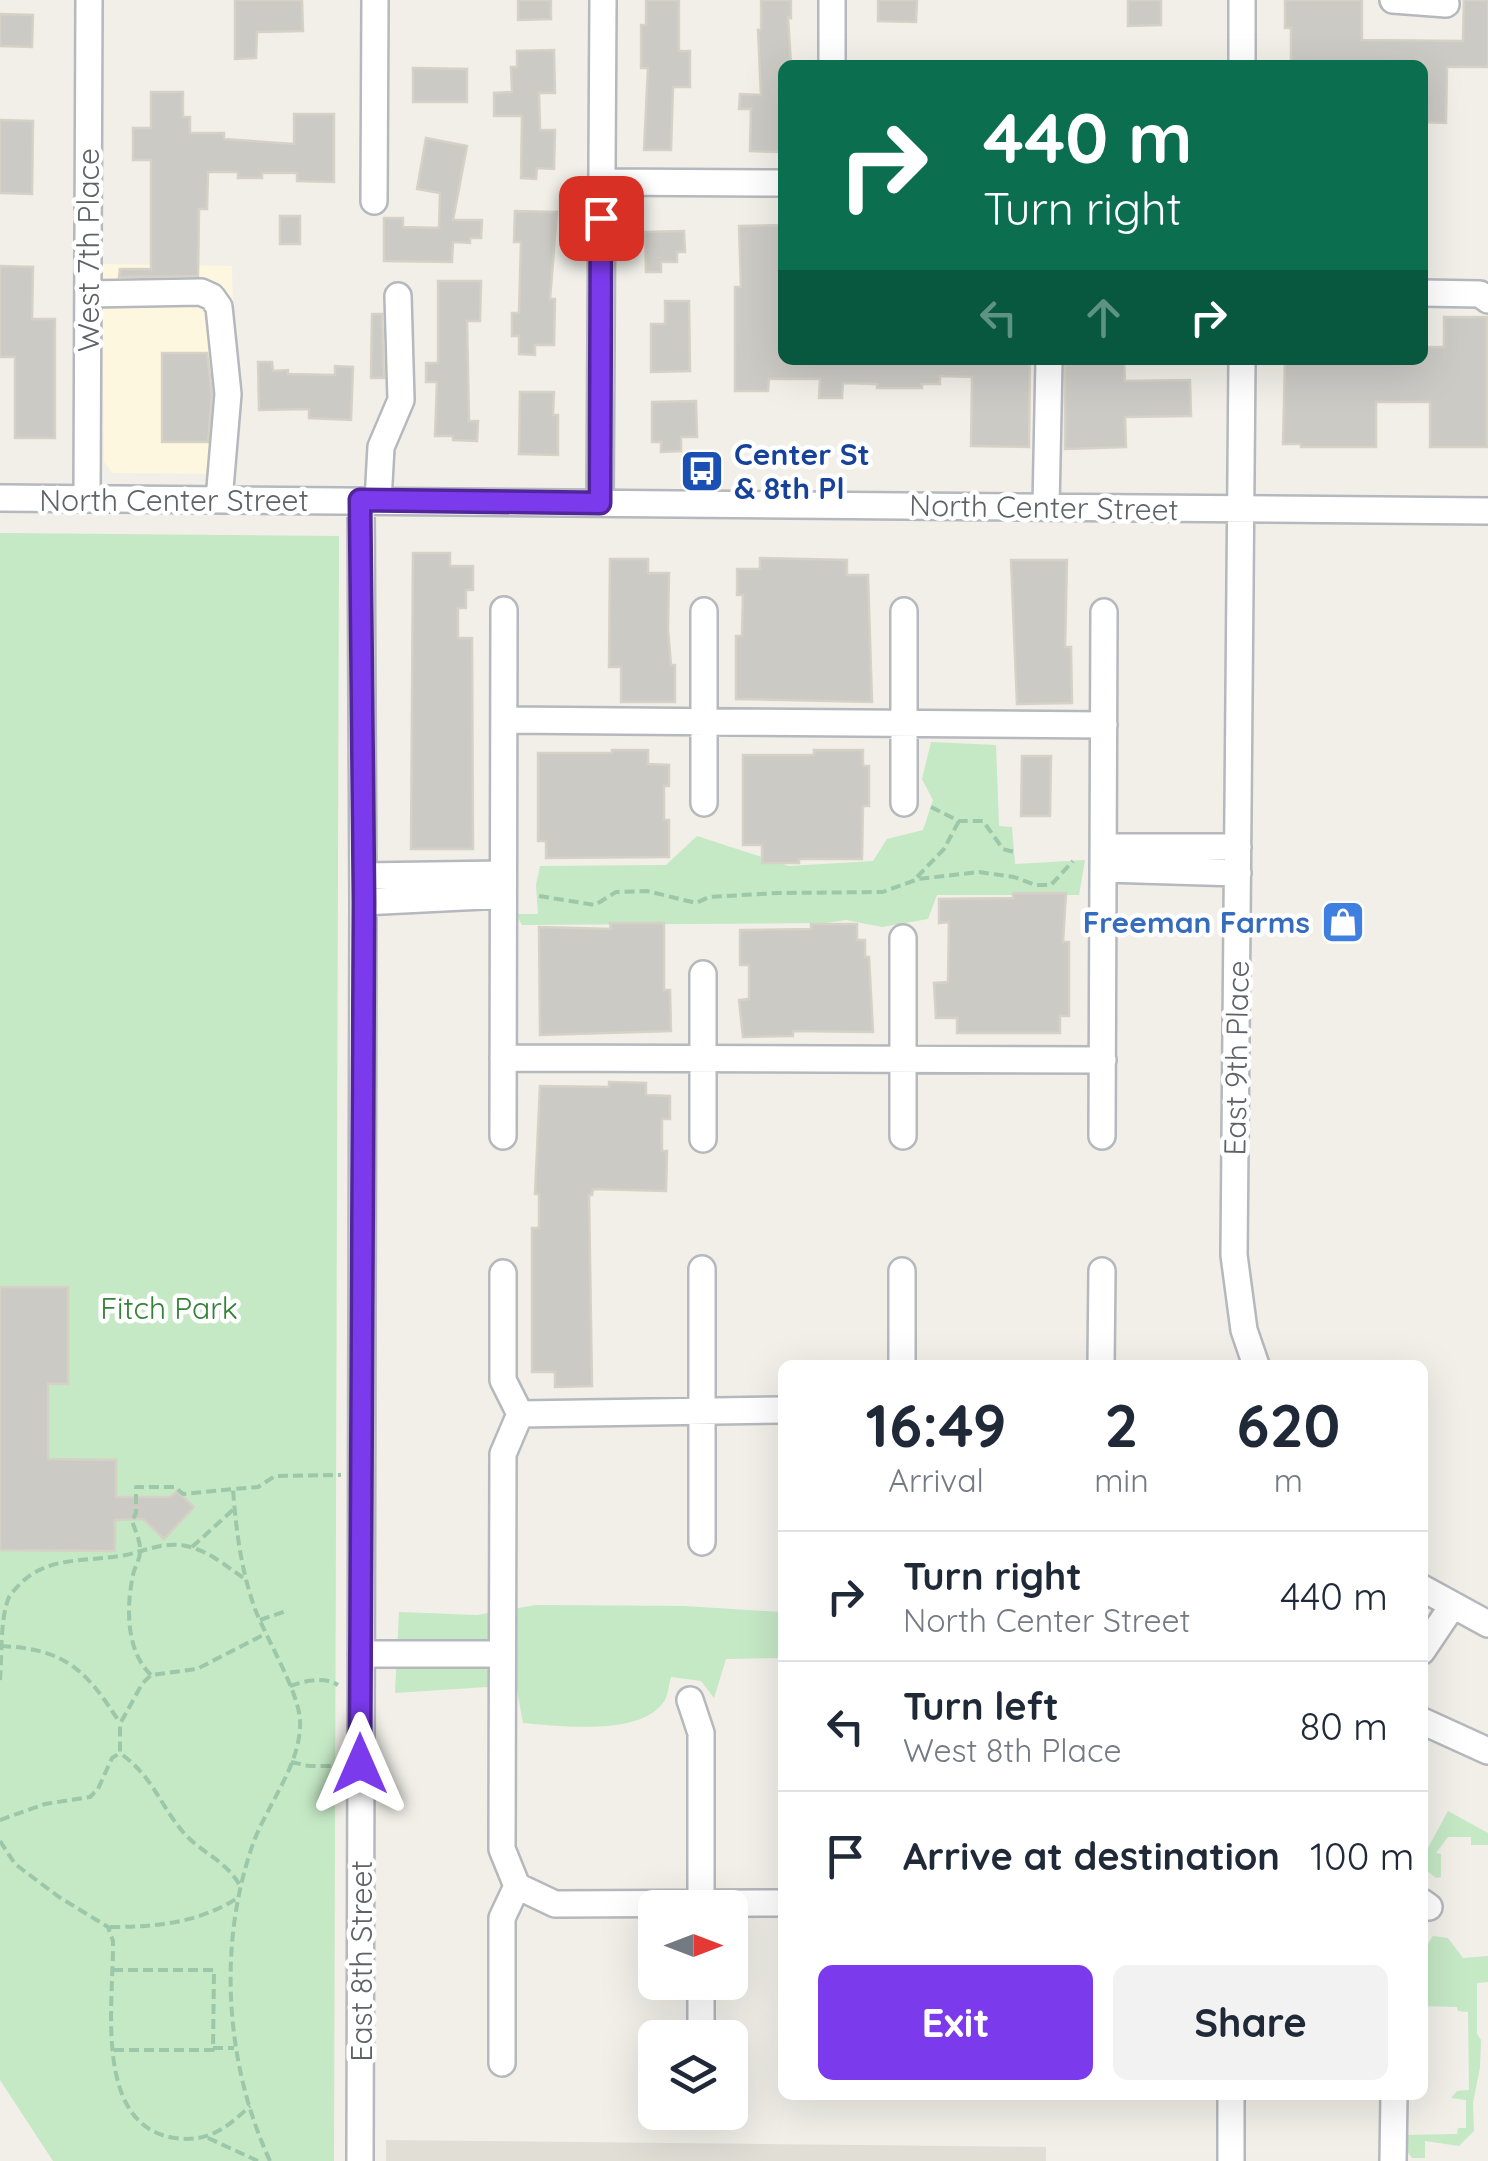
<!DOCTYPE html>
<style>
body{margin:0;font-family:Quicksand,sans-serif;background:#f2f2f3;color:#1f2937;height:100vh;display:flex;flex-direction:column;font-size:38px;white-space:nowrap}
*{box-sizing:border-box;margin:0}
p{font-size:32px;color:#747a83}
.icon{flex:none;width:55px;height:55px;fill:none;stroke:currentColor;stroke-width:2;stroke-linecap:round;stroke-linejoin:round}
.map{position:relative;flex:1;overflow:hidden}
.sheet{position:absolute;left:778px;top:1360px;width:650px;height:740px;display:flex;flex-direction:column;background:#fff;border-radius:15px;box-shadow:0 10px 40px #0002}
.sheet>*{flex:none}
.top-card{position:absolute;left:778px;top:60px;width:650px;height:305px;border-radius:15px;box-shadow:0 10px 40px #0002;background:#0b6e4f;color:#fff;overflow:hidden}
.needle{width:65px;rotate:90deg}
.fabs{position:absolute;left:638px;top:1890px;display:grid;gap:20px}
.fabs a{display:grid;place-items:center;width:110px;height:110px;border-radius:15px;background:#fff;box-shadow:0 10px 40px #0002;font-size:50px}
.pin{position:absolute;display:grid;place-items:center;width:85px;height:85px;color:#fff;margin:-42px;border-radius:20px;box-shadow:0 5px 15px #0006}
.me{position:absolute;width:110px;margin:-55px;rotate:0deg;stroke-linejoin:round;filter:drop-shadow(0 0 8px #0008)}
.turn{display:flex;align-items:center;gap:35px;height:210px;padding:0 40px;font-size:45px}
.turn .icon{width:130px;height:130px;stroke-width:2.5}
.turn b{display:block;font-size:70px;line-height:85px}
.lanes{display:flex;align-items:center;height:95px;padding:0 40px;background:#0003;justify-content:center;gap:50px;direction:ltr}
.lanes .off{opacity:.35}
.eta{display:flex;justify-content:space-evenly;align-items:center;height:170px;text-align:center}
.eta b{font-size:60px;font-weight:800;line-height:70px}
.button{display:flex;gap:20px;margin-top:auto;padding:20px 40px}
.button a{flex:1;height:115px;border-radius:15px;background:#7c3aed;color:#fff;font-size:40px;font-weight:800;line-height:115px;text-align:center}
.button a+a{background:#f2f2f3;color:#1f2937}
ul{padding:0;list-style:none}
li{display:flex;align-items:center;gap:30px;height:130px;padding:0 40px;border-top:2px solid #e0e1e3}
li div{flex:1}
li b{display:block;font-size:38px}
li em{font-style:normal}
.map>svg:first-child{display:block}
.commercial{fill:#fef7e0}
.education{fill:#e1ded6}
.green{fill:#c5e8c5}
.building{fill:#cccac5;stroke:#d6d1c6;stroke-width:2.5}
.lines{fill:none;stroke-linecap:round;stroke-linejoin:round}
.minor-casing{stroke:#b5b8bc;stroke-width:30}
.path{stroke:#9cc7a9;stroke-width:4;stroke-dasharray:10 5;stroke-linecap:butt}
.minor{stroke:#fff;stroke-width:25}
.route-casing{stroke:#51269a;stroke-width:25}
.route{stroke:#7c3aed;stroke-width:18}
.labels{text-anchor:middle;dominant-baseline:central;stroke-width:9;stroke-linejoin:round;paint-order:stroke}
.street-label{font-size:30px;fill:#5f6368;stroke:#fff}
.transit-label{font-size:30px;font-weight:bold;fill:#164399;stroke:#fff;text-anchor:start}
.shop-label{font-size:30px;font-weight:bold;fill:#366cbe;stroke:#fff;text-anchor:end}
.park-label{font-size:30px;fill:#348238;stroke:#fff}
</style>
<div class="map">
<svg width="1488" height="2161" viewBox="0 0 1488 2161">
<rect width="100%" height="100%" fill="#f1efe8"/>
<path class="commercial" d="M102,264L232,266L237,474L113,473L104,462Z
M1325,901H1360V944H1325Z"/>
<path class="education" d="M386,2140L1046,2147V2161H386Z"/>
<path class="green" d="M0,533L339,536L334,2161H53L0,2080Z
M931,742L996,745L999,826L1012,827L1015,864L1085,860L1079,895H937L928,919L882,927L846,920L826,923L522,925L516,914H538L536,885L540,866L666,865L697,836L789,866L873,861L887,839L923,830L933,800L922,779Z
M536,1605L684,1606L782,1612V1658L726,1659L714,1698L701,1681L671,1677C669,1684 668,1695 665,1700C643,1737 560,1726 523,1723L516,1685L395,1693L399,1612L477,1615Z
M1448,1811L1488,1833V1845H1471V1837H1448L1436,1853L1441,1854V1877L1436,1878L1423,1868V1857Z
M1433,1936L1448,1938L1463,1958L1488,1956V1982L1477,1983V2034L1481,2040L1480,2067L1473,2103L1474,2131L1459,2146L1425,2141V2158H1412L1403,2146V2135L1457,2134L1458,2128H1466V2100L1451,2098L1457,2091L1469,2090L1468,2012L1458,2011L1457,2007L1423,2006V1951Z"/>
<path class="building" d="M235,0H302L303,31L257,32L256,58L235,59Z
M518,0H551V19L518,20Z
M646,0H679V51H690V87H673L671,150H644L648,68H641V25H646Z
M761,0H791V18L788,17L791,65H782V152L750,151L751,109H739L740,94L761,95L758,30H761Z
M878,0H917L916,22L878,21Z
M1128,0H1161V25L1128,26Z
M1285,0H1362V40L1463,41L1464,0H1488V67H1447L1446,123L1422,122V65H1291V28H1285Z
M0,14L33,15L32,47L0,46Z
M554,50L555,93H539L540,130H555L554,169L537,168L536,179L521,178L522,116H494V93L512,92L511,67H517V51Z
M413,68L467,69V102H413Z
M151,92H183V117H190V133H224V139L294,144V114H334V182L297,181V173H262V178H238V172H208L207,209H199L198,276L119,277L120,269H151V160H133V128H151Z
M0,120L33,121L32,194L0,193Z
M426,138L467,146L453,220H482L481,238H470V243L453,242L452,262L384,261V218H403V227L439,228L440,193L417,189Z
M515,211L557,212L550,299H555L554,345H535V355L519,354V336H512V313H519L521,242H514Z
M280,216H300V244H280Z
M782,225V360H1030L1029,447L971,446L972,377L940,376V384H922V388H877V384L843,383L842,398H819L820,379H769L768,391H735V287H741L739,226Z
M684,231L685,252H677V262H661V272H646L645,232Z
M0,266L33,267L32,319H55V438H15V357H0Z
M438,281H481L480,321H467L469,421H478L477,441L453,440V436H435L437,382H426V363H438Z
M665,301H689L690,371L651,372V324H665Z
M372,314H382L384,378H371Z
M1444,317H1487V447H1430V402H1376V447H1301V444H1283L1285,360H1422V347H1444Z
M162,353H207L212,394L208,442H162Z
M1065,360H1124L1125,381L1190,380L1191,416L1125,417L1126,447L1065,449Z
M258,362H272L273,371L288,370V374L335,375V366L353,367L351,420L309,418V409L259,410Z
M520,392H554L553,415H558V455L519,454Z
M696,401L697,437H681V451L661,452V442H652V402Z
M413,553H450V566H473V590H466V608H458V638H472L473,849H411Z
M760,558L847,560V575H868L872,702L736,699V636H742L743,595H737V569H760Z
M610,559H648V573H669L668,630L671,665H675V702H621V667H609Z
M1011,560H1067L1065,647H1071L1072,703L1017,704Z
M612,750H648V764L669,765V786H664V820H669V857L546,858V841H538V753H612Z
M814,750H863V766H869V806H863L862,859H799V863H762V845H743V755H814Z
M1022,756H1051L1050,816H1021Z
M1013,893H1066L1063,942H1069V1016H1060V1033H957V1018H936L934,983L948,982L949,922L939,923V899L1013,898Z
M610,923H664V990H670L671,1031L540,1035L539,927L611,929Z
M811,924H857V940H865V957H869L873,1032L793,1031V1036L743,1037L739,1000L749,999V965H740V930L811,929Z
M609,1082L646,1083V1095L670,1096V1119H662V1151H667L666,1191L593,1189L592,1195H589L592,1386L555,1387V1372H532V1228H539V1194H535L540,1086L609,1087Z
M0,1287H68V1384H48V1459L116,1460V1497H170L177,1491L194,1507L164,1539L143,1519L115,1520V1551L0,1550Z"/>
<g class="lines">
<g class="minor-casing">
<path id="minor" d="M1242,0V65
M1393,0L1446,4
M832,65V0
M601,182L782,183
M374,201L375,0
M1422,293L1480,294L1488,300
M88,294L201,292L212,297L219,307L228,394L219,500
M1242,360L1234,1255L1244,1330L1256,1365
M0,498L1488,511
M87,499L89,0
M378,501L381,447L401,400L398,296
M600,503L603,0
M1046,507L1049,360
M504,720L1104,725
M704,803V611
M904,803V611
M1105,847H1238
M1105,869L1238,873
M363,876L503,874
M363,902L503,895
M503,1058L1103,1060
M503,1136L504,610
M903,1136V938
M1102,1136L1104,612
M703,1139V974
M902,1365V1271
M1101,1365L1102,1271
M520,1414L782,1410
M702,1542V1269
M1422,1588L1488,1624
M1422,1651L1453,1605
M361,1654H502
M690,1700L701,1733V1908
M1422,1721L1488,1751
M517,1886L555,1904L782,1903
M1422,1902L1429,1907
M701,2038V1982
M502,2063V1918L517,1886L502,1849L503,1454L520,1414L503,1380V1273
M1231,2095V2161
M360,2161L363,902L361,501
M1393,2161L1394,2095"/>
</g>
<path class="path" d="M931,807L959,821H983L1003,849L1014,852
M917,877L944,849L959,821
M539,896L595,905L616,892L647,891L696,903L709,897L778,893L883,892L918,879L979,872L1014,877L1035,885H1051L1073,861
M192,1547L235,1508
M260,1620L286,1611
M1,1646C66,1649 86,1670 120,1723
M151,1675C126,1651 126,1608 133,1575C134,1568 140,1560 140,1552C141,1542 135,1530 132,1521L136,1513V1487H175L183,1494L233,1489
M0,1680C2,1654 0,1619 9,1597C39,1555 74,1563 119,1556C143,1553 160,1541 186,1546C208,1550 227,1567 245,1579
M290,1686C305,1681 323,1676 338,1685
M291,1762L309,1766H340
M0,1820L45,1804L90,1797L98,1789L112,1758L120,1753
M0,1841L15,1864L59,1897L108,1927L113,1941C114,2000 92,2126 175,2138C208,2143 228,2127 250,2106
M239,1884C225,1860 200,1852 183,1832C158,1802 154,1778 120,1753V1724L142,1684L151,1675L197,1669L265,1634
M110,1927C157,1927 199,1923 239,1897
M113,1970H214L213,2050H114
M213,2048H234
M208,2138L258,2161
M270,2161C225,2064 217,1943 254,1841C268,1804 302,1762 300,1721C299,1692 267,1640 255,1609C241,1570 236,1530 233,1489L258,1487L275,1476L341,1475"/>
<use href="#minor" class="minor"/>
</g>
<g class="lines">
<g class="route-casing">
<path id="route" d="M360,1764L364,902L360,500L600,503L601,218"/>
</g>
<use href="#route" class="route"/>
</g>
<defs>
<g id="bus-square" transform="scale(2.25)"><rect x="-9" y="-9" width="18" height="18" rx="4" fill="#1a4fb4" stroke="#fff"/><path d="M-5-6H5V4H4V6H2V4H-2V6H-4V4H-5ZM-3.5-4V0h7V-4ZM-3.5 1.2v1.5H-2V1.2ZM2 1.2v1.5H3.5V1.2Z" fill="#fff"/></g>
<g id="shop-square" transform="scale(2.25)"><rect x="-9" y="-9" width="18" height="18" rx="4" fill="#3f7fe0" stroke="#fff"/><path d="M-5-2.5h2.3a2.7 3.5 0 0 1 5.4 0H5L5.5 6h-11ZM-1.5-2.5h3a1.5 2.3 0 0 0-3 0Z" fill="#fff"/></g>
</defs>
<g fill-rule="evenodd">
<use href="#bus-square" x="702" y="471"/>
<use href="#shop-square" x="1343" y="922"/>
</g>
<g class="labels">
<g class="street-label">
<text transform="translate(88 250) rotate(-90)">West 7th Place</text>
<text x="174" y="500">North Center Street</text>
<text transform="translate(1044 507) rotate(1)">North Center Street</text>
<text transform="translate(1236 1058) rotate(-89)">East 9th Place</text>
<text transform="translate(361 1961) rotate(-90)">East 8th Street</text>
</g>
<g class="transit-label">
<text x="734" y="454">Center St<tspan x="734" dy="34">&amp; 8th Pl</tspan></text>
</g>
<g class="shop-label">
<text x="1310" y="922">Freeman Farms</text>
</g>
<g class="park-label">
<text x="169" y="1308">Fitch Park</text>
</g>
</g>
</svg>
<div class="fabs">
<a><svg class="needle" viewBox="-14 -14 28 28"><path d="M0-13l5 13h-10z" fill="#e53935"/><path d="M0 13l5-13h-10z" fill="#747a83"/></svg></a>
<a><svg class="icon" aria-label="layers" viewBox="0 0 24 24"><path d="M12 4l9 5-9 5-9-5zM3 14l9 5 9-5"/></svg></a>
</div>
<div class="pin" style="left:601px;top:218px;background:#d93025"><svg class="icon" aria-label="arrive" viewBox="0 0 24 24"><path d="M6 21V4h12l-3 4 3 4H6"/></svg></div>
<svg class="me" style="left:360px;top:1764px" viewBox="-20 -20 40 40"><path d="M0-17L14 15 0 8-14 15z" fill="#7c3aed" stroke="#fff" stroke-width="4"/></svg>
<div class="top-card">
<div class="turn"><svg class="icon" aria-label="right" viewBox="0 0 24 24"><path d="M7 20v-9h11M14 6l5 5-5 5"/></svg><div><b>440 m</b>Turn right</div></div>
<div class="lanes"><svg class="icon off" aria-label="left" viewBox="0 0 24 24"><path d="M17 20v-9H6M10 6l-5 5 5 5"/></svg><svg class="icon off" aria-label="ahead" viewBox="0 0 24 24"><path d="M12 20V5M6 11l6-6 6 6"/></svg><svg class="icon" aria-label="right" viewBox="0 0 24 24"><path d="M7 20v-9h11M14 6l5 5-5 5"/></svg></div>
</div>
<section class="sheet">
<div class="eta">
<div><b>16:49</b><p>Arrival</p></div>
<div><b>2</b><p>min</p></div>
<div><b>620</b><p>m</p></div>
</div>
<ul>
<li><svg class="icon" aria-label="right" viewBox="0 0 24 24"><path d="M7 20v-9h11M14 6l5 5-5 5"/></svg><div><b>Turn right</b><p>North Center Street</p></div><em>440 m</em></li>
<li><svg class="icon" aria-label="left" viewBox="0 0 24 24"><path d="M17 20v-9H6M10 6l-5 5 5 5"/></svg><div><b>Turn left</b><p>West 8th Place</p></div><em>80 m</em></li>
<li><svg class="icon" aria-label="arrive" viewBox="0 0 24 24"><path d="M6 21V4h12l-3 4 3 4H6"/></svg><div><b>Arrive at destination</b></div><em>100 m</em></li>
</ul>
<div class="button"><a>Exit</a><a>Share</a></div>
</section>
</div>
